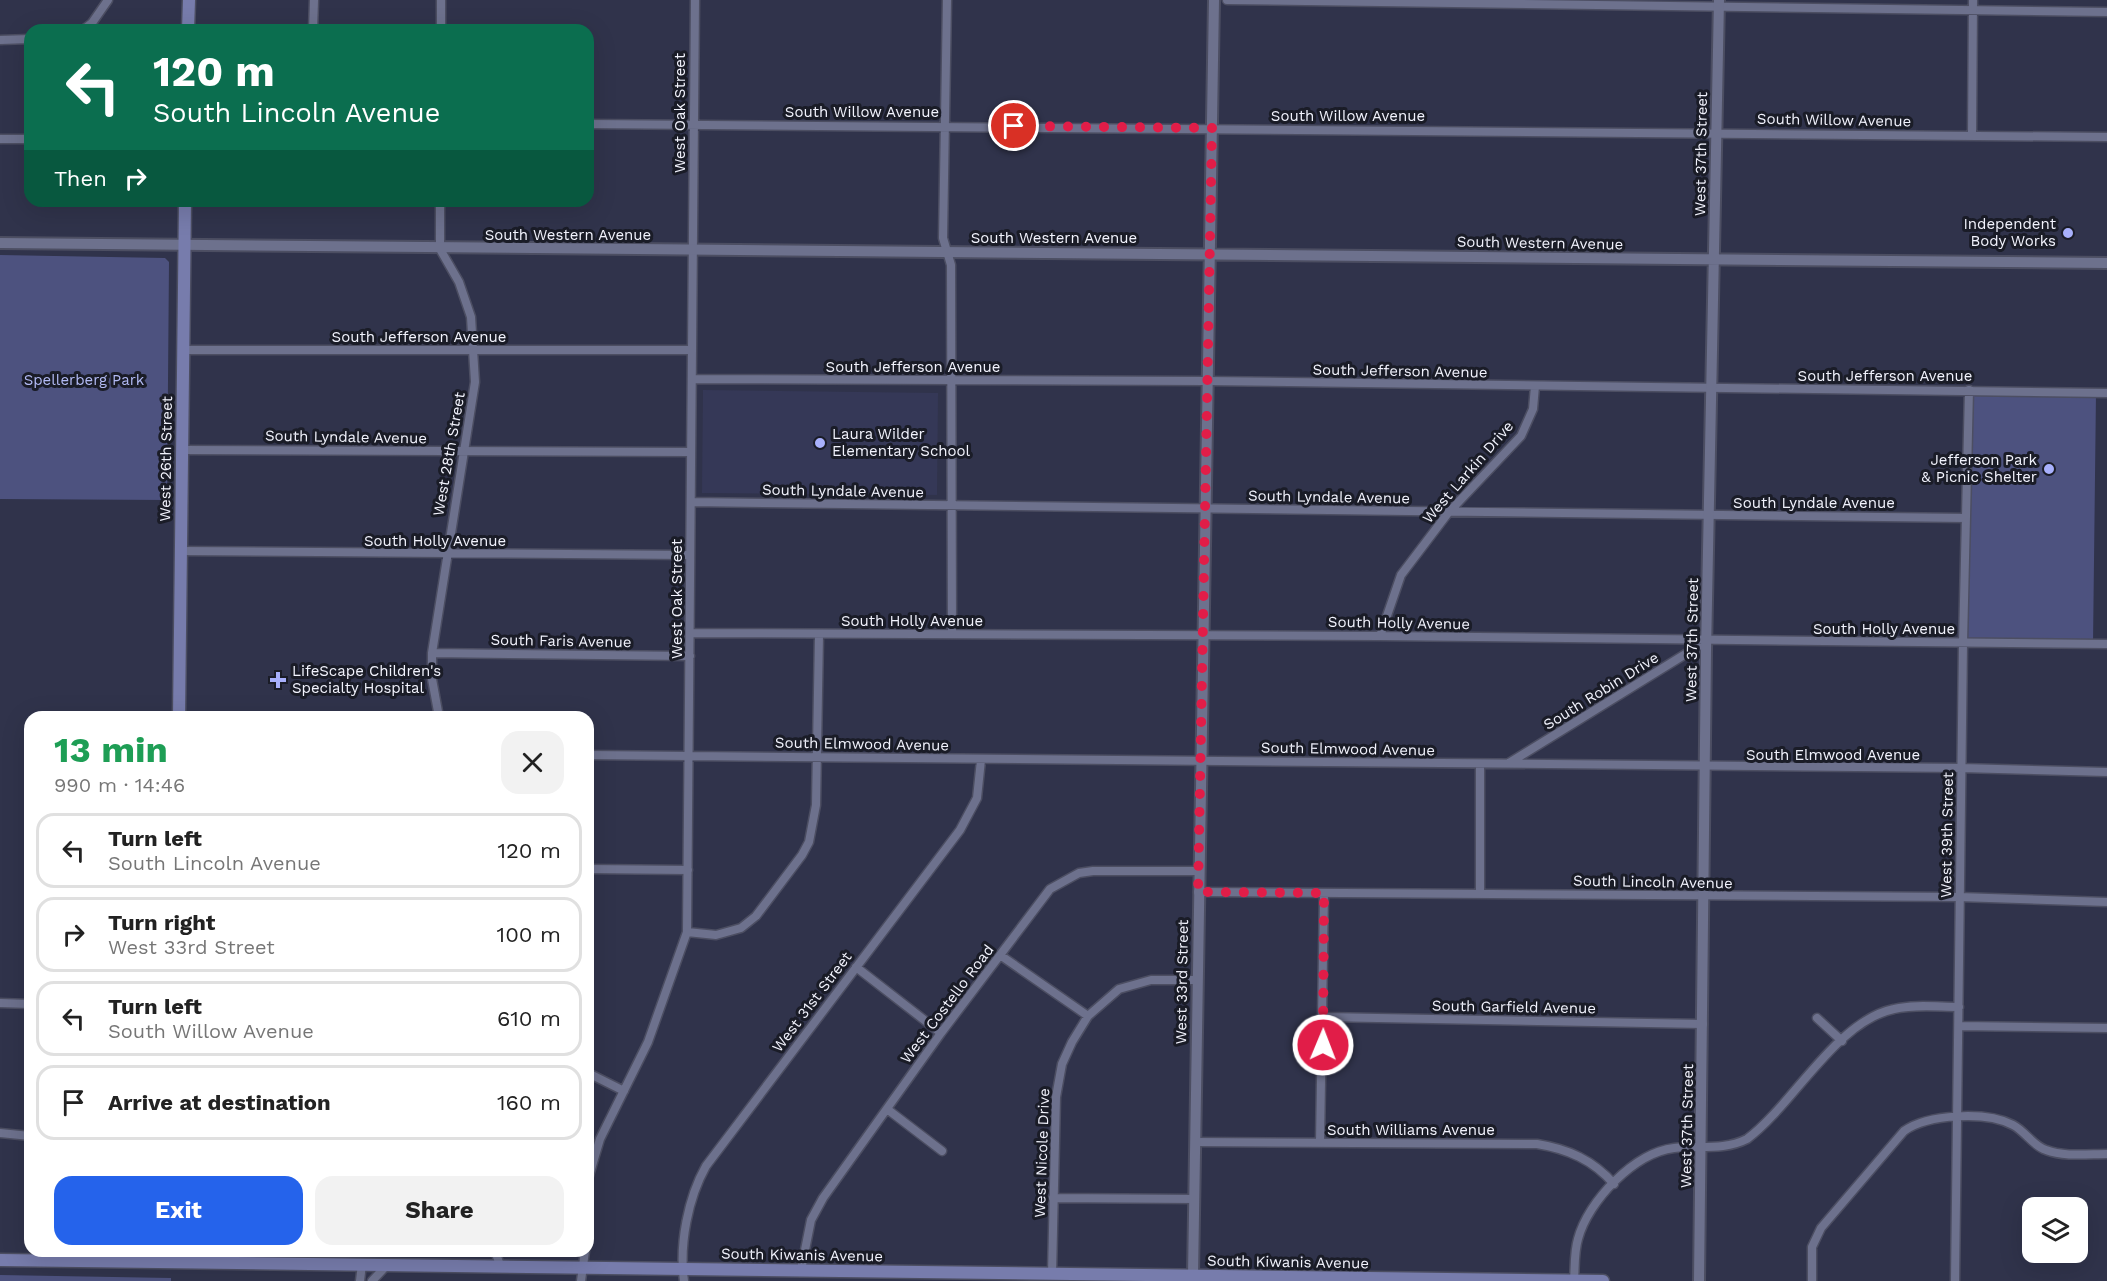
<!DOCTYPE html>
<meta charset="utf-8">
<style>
body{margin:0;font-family:"Work Sans",sans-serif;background:#f2f2f2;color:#222;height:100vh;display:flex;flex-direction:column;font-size:22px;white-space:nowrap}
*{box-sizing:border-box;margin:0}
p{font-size:20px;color:#767676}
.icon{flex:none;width:33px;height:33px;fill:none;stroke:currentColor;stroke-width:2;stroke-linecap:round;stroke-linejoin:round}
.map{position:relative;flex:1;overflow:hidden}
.sheet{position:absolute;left:24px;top:711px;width:570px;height:546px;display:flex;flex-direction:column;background:#fff;border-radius:18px;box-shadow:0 6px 24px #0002}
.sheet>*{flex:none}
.top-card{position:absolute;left:24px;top:24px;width:570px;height:183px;border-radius:18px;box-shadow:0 6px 24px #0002;background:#0b6e4f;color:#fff;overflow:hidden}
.controls{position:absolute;left:2022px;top:1197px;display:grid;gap:12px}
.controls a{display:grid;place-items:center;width:66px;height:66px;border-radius:12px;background:#fff;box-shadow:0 6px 24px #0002;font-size:30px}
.pin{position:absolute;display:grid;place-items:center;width:51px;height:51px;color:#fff;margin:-26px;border:3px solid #fff;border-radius:50%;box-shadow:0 2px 6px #0007}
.me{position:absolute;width:66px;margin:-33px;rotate:1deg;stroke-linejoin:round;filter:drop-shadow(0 0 4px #0008)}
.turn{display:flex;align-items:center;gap:21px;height:126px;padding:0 30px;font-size:27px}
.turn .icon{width:78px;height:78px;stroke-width:2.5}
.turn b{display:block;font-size:42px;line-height:51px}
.then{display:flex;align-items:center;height:57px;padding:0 30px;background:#0003;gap:12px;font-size:22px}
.round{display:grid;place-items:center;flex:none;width:63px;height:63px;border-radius:18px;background:#f2f2f2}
.summary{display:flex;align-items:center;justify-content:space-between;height:102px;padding:0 30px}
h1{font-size:36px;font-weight:700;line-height:45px;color:#1e9e55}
.action{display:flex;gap:12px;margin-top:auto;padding:12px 30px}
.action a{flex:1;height:69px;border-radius:18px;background:#2563eb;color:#fff;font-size:24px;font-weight:700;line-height:69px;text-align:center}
.action a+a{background:#f2f2f2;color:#222}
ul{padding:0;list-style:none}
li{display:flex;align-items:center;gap:18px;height:75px;margin:0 12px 9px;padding:0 18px;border:3px solid #e0e0e0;border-radius:18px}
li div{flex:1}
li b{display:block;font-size:22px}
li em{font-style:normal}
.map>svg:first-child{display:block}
.built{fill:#353857}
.green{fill:#4d527f}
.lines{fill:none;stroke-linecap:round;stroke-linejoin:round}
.minor-casing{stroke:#4c4e62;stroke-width:11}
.tertiary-casing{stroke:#4c4e62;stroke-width:14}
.secondary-casing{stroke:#4c4e62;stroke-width:15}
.minor{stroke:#6d718d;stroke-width:8}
.tertiary{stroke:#6d718d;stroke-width:10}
.secondary{stroke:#777cac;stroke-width:12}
.route{stroke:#e11d48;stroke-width:10;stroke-dasharray:0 18}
.poi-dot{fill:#a8b0fc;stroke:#1a1c27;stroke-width:2}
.labels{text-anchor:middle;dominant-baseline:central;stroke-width:6;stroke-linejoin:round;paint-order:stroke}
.street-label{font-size:15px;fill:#f2f3fd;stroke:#1a1c27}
.poi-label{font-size:15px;fill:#f2f3fd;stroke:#1a1c27;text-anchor:end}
.park-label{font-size:15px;fill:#b2baf4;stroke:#1a1c27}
</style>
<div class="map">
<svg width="2107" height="1281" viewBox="0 0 2107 1281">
<rect width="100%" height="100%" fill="#30334b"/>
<path class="built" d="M703,390L938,393L937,495L702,493Z"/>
<path class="green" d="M0,255L165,258L169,262L167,500L0,499Z
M1969,390L2096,393L2093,645L1963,643Z
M0,1275L171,1278V1281H0Z"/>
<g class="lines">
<g class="minor-casing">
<path id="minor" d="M947,0L943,238L951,265L952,634
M1227,0L2107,12
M83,30L92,23L108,0
M313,30L314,0
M441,30V0
M0,40L30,39
M588,124L2107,137
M1972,136L1973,0
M0,139H30
M182,350H692
M692,379L1207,381L2107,393
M181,450L691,452
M691,502L1966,518
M180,551L690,555
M690,633L1380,636L2107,644
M1380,636L1401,575L1448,513L1521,436L1533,409L1535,386
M432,653L690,656
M439,717L432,679V653L475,382L471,317L459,282L440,249V201
M588,755L1962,768L2107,772
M1509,763L1705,642
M588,869L688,870
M1198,892L1959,897L2107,902
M1480,893V765
M687,932L716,935L741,928L756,916L802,855L809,842L816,805L819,635
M1000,955L1088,1016
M856,967L941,1033
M0,1003L30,1004
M1324,1017L1703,1024
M1817,1018L1842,1041
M1959,1026L2107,1028
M588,1073L624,1091
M887,1109L942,1151
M0,1133L30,1136
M1195,1142L1537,1144C1568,1149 1593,1160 1614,1184
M1320,1143L1324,893
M588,1179L600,1139L648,1042L687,932L695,0
M1053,1198L1195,1199
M495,1251L500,1265
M801,1270L811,1220L823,1198L941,1033L1050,889L1079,873L1093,871H1199
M1052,1274L1056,1097L1062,1064L1072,1042L1088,1016L1119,989L1151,980H1197
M360,1281L362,1264
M372,1281L388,1264
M581,1281L585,1251
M684,1281C679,1244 688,1198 706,1166L960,830L977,798L981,760
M1574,1281C1575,1267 1574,1252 1578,1239C1588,1201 1634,1153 1674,1148C1699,1145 1723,1151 1747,1139C1794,1104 1836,1021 1894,1009C1915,1004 1938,1007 1959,1007
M1812,1281V1247L1821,1228L1904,1131C1928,1114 1986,1111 2013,1125C2025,1131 2033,1146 2046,1150C2064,1157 2088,1154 2107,1154
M1955,1281L1963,643L1969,390"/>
</g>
<g class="tertiary-casing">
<path id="tertiary" d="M0,243L2107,263
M1193,1275L1214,0
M1699,1281L1706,651L1719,0"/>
</g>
<g class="secondary-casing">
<path id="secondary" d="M188,30L189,0
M179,717L185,201
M0,1260L1603,1281"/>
</g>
<use href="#minor" class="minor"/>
<use href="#tertiary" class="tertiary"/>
<use href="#secondary" class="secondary"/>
</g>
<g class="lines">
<path class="route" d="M1014,126L1212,128L1198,892L1324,893L1323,1045"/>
</g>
<g class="poi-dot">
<circle cx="2068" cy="233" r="6"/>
<circle cx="820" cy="443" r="6"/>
<circle cx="2049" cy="469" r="6"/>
<path d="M275 671h6v6h6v6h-6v6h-6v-6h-6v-6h6z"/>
</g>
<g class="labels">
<g class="street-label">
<text x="862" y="112">South Willow Avenue</text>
<text transform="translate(680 113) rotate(-90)">West Oak Street</text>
<text x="1348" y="116">South Willow Avenue</text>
<text transform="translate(1834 120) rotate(1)">South Willow Avenue</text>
<text transform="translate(1701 154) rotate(-89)">West 37th Street</text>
<text x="568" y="235">South Western Avenue</text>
<text x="1054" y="238">South Western Avenue</text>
<text transform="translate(1540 243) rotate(1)">South Western Avenue</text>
<text x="419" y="337">South Jefferson Avenue</text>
<text x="913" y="367">South Jefferson Avenue</text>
<text transform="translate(1400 371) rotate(1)">South Jefferson Avenue</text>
<text x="1885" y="376">South Jefferson Avenue</text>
<text transform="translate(346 437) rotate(1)">South Lyndale Avenue</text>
<text transform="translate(449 454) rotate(-80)">West 28th Street</text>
<text transform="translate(166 459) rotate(-89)">West 26th Street</text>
<text transform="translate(1468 472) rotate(-49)">West Larkin Drive</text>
<text transform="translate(843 491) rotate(1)">South Lyndale Avenue</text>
<text transform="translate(1329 497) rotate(1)">South Lyndale Avenue</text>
<text x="1814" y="503">South Lyndale Avenue</text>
<text x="435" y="541">South Holly Avenue</text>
<text transform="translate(677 599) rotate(-90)">West Oak Street</text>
<text x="912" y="621">South Holly Avenue</text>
<text transform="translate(1399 623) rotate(1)">South Holly Avenue</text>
<text x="1884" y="629">South Holly Avenue</text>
<text transform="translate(1692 640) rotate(-89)">West 37th Street</text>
<text transform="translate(561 641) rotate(1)">South Faris Avenue</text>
<text transform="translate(1601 691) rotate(-32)">South Robin Drive</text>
<text transform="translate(862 744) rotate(1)">South Elmwood Avenue</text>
<text transform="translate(1348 749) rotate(1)">South Elmwood Avenue</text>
<text x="1833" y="755">South Elmwood Avenue</text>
<text transform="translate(1947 835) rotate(-89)">West 39th Street</text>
<text transform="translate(1653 882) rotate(1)">South Lincoln Avenue</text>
<text transform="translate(1182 982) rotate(-89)">West 33rd Street</text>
<text transform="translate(812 1002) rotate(-53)">West 31st Street</text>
<text transform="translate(947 1004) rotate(-53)">West Costello Road</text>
<text transform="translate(1514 1007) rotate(1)">South Garfield Avenue</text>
<text transform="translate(1687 1126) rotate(-89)">West 37th Street</text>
<text x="1411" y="1130">South Williams Avenue</text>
<text transform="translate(1042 1153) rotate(-88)">West Nicole Drive</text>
<text transform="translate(802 1255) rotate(1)">South Kiwanis Avenue</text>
<text transform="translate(1288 1262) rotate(1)">South Kiwanis Avenue</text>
</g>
<g class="poi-label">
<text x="2056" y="224">Independent<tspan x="2056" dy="17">Body Works</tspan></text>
<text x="832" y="434" text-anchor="start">Laura Wilder<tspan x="832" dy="17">Elementary School</tspan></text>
<text x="2037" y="460">Jefferson Park<tspan x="2037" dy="17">&amp; Picnic Shelter</tspan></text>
<text x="292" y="671" text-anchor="start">LifeScape Children's<tspan x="292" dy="17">Specialty Hospital</tspan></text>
</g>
<g class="park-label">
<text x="84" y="380">Spellerberg Park</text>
</g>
</g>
</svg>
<div class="controls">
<a><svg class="icon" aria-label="layers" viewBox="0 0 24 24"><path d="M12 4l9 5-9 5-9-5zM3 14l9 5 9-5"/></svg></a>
</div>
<div class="pin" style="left:1014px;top:126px;background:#d93025"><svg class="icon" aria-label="arrive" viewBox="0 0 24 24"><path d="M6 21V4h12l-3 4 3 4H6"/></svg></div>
<svg class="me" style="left:1323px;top:1045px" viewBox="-20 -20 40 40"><circle r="17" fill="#e11d48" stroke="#fff" stroke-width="3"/><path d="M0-11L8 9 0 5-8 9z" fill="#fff"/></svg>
<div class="top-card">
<div class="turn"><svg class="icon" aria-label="left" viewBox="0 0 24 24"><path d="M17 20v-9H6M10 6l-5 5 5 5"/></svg><div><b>120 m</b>South Lincoln Avenue</div></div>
<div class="then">Then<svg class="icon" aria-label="right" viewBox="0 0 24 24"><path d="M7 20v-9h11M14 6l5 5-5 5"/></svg></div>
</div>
<section class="sheet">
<div class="summary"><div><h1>13 min</h1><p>990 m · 14:46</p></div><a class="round"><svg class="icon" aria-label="close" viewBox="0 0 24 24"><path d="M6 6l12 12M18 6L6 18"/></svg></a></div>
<ul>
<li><svg class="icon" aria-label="left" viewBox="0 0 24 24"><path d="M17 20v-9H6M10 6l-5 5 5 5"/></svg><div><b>Turn left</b><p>South Lincoln Avenue</p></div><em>120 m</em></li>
<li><svg class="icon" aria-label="right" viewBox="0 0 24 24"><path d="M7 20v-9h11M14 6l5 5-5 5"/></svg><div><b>Turn right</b><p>West 33rd Street</p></div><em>100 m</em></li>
<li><svg class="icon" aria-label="left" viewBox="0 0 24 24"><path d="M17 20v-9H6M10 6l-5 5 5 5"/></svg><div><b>Turn left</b><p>South Willow Avenue</p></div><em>610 m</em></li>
<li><svg class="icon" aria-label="arrive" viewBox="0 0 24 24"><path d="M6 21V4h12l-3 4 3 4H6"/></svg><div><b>Arrive at destination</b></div><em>160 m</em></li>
</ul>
<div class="action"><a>Exit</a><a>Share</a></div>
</section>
</div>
